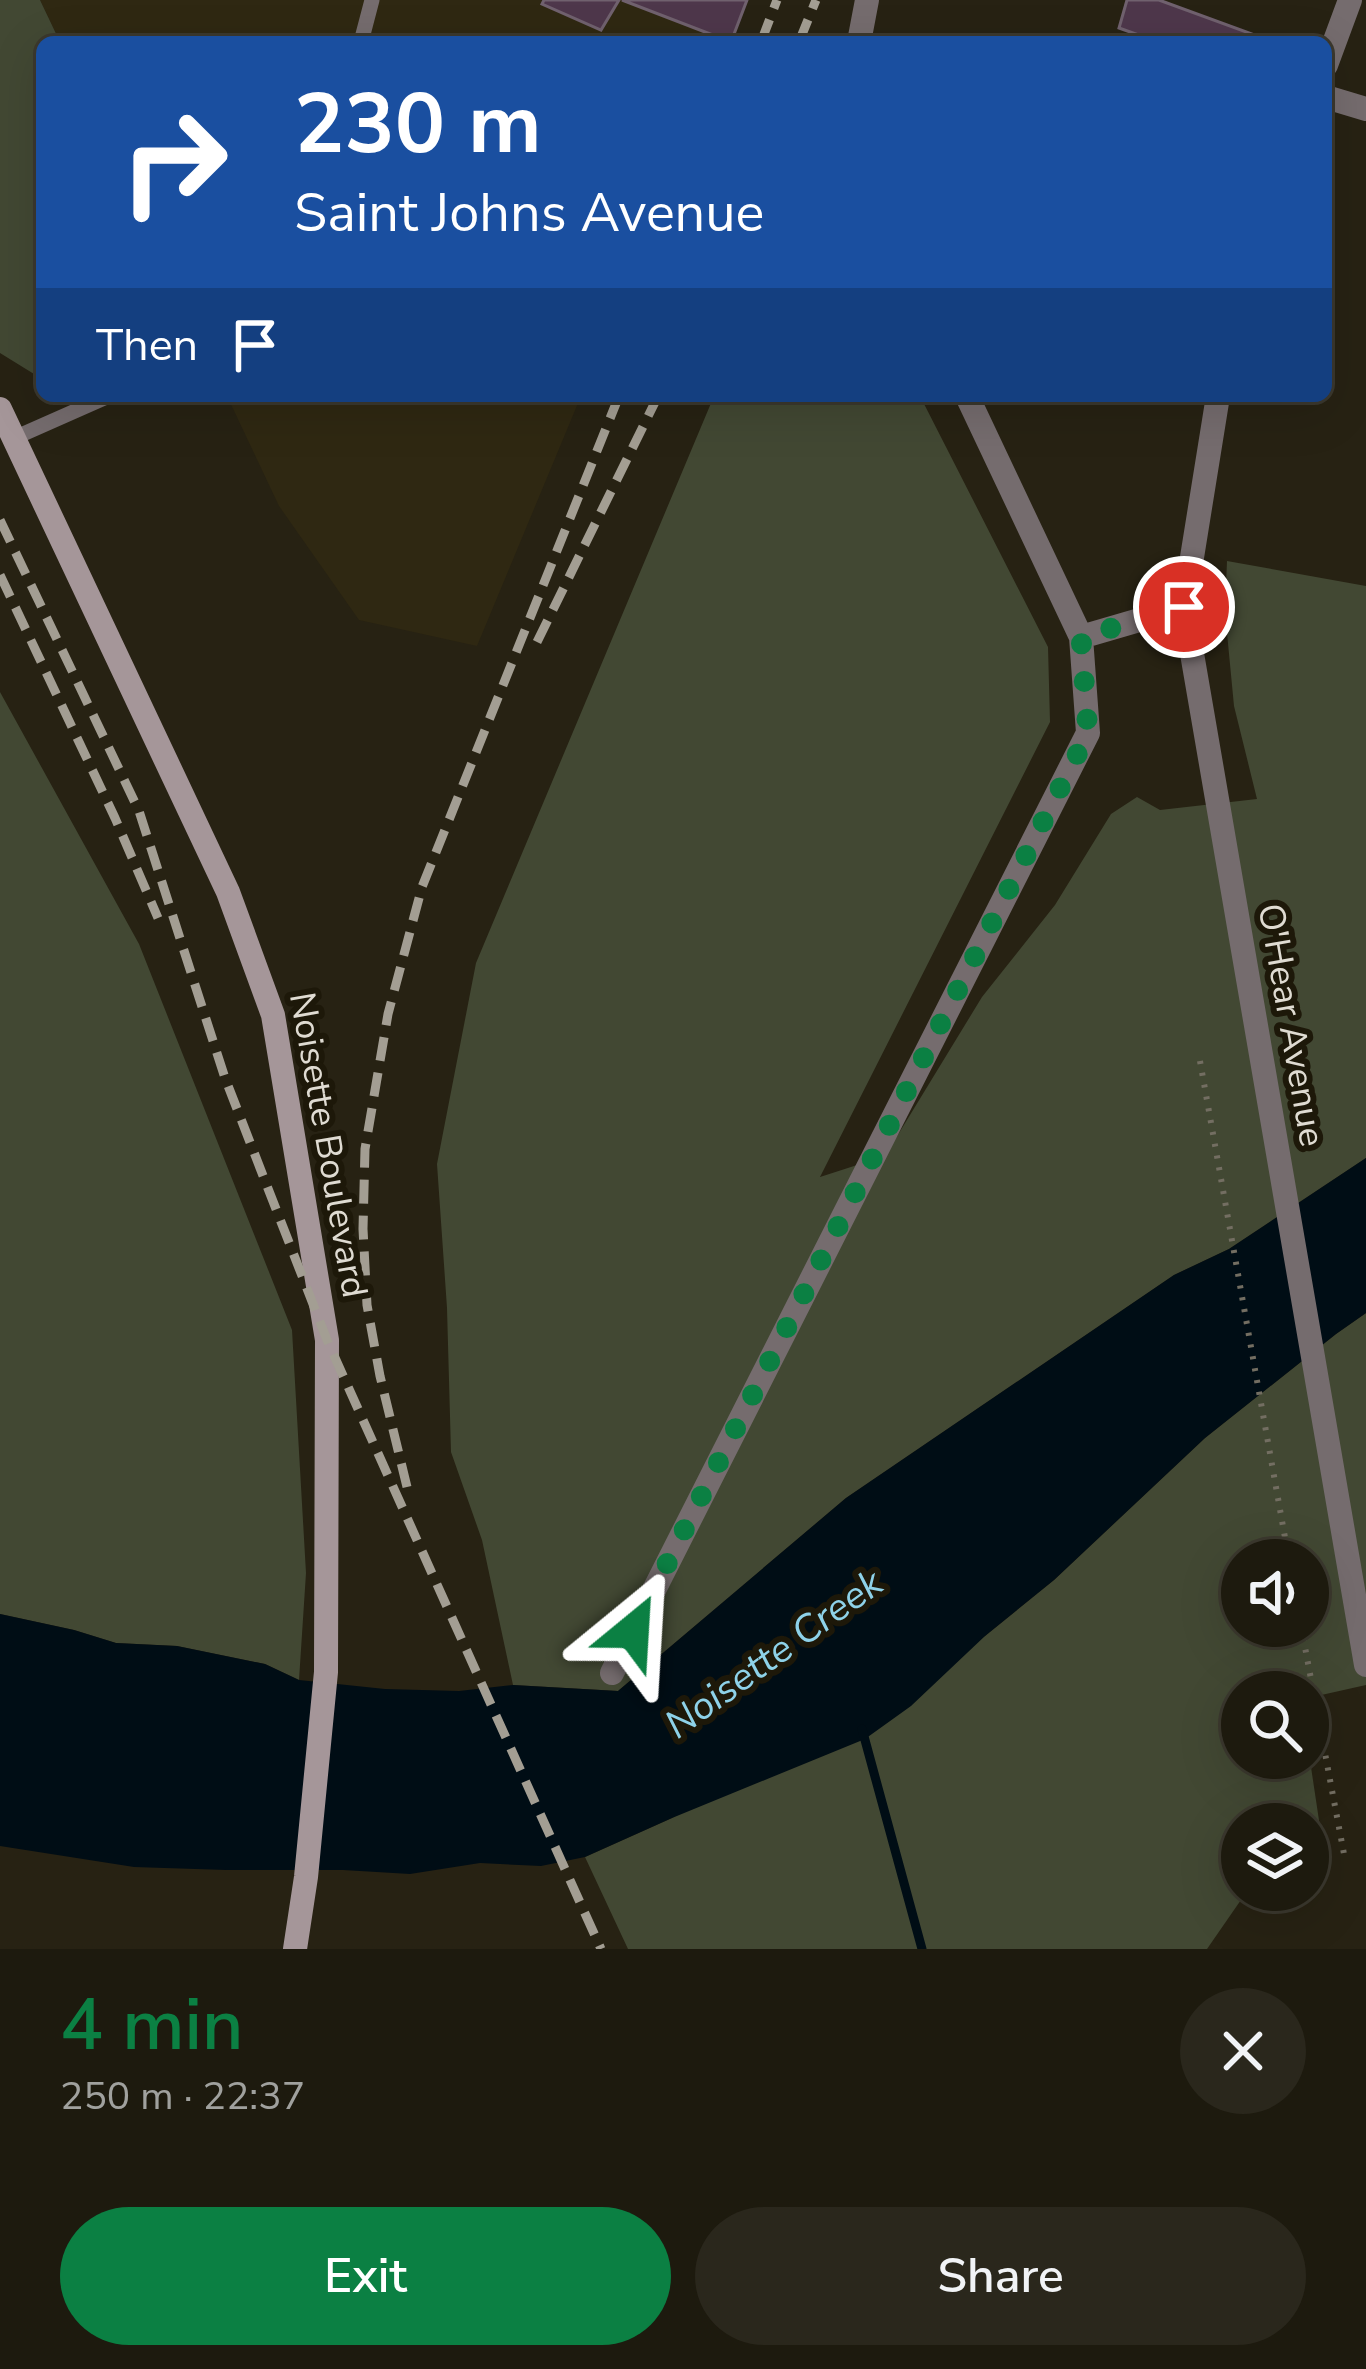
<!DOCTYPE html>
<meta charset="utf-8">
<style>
body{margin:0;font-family:"Nunito Sans",sans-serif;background:#2a271c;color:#f1f3f6;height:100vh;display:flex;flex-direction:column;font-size:45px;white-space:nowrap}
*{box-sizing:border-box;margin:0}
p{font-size:39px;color:#a0a19e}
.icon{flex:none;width:66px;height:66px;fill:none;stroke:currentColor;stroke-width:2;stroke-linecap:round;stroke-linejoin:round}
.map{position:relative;height:1949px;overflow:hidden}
.sheet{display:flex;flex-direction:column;background:#1d1a0e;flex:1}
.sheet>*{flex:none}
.top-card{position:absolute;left:36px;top:36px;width:1296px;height:366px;border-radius:18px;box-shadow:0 12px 48px #0002,0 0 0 3px #3b382e;background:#1a4fa0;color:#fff;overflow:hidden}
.tools{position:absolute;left:1221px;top:1539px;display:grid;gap:24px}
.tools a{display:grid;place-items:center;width:108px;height:108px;border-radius:50%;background:#1d1a0e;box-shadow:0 12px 48px #0002,0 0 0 3px #3b382e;font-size:60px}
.pin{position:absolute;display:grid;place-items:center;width:102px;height:102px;color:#fff;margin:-51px;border:6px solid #fff;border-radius:50%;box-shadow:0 3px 12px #0007}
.me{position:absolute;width:132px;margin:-66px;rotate:27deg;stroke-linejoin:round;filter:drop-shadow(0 0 9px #0008)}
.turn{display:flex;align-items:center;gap:42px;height:252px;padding:0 60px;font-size:54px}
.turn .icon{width:156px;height:156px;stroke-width:2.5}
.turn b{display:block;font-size:84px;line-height:102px}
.then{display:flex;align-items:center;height:114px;padding:0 60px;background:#0003;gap:24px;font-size:45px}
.round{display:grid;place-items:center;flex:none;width:126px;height:126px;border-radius:63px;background:#2a271c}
.head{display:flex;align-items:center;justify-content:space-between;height:204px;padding:0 60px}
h1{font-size:72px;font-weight:600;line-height:90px;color:#0b8043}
.primary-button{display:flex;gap:24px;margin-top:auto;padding:24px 60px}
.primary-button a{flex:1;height:138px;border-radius:72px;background:#0b8043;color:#fff;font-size:48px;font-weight:600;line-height:138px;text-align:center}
.primary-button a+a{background:#2a271c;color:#f1f3f6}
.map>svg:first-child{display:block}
.built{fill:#2f2812}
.green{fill:#424833;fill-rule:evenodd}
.water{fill:#000d15}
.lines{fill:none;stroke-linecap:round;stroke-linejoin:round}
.stream{stroke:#000d15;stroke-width:9}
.building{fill:#4e374b;stroke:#70616e;stroke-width:3}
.path{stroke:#736e62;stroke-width:6;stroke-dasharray:3 9;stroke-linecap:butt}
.lane{stroke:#756c6e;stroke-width:15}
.street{stroke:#756c6e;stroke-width:24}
.secondary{stroke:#a59699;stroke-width:24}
.rail{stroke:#a39e93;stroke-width:9;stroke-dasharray:24 12;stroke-linecap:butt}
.route{stroke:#0b8043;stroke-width:21;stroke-dasharray:0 37.8}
.labels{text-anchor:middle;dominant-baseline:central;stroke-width:12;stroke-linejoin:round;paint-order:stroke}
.street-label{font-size:36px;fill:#dfdbd2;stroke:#1d1809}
.water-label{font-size:39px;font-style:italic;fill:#8ed2e9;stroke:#1d1809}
</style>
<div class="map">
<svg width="1366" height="1949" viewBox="0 0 1366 1949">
<rect width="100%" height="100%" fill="#272213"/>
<path class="built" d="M40,0H746L728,42H60Z
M227,396H581L477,646L359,620L279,506Z"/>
<path class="green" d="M0,0H40L60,42H42V375L34,374L0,353Z
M714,396H920L1048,647L1050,722L820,1177L885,1156L982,997L1055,905L1111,814L1137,797L1160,810L1257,799L1234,706L1225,612L1227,561L1366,586V1158L1229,1249L1174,1275L846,1498L618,1691L513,1685L482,1540L451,1452L447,1308L437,1164L476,963Z
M0,692L139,944L292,1330L306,1573L299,1680L265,1664L177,1646L116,1643L74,1630L0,1614Z
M1366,1313V1685L1308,1698V1692H1242V1758H1308V1747L1323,1847L1308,1856V1824H1242V1890H1254L1243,1897L1207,1949H628L585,1857L672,1818L985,1636L1054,1580L1205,1438L1336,1334ZM1242,1560H1308V1626H1242Z"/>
<path class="water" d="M1366,1158V1313L1336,1334L1205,1438L1054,1580L985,1636L911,1706L865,1739L672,1818L585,1857L541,1866L480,1863L410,1874L343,1870H226L134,1867L0,1846V1614L74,1630L116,1643L177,1646L265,1664L299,1680L385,1689L459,1691L513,1685L618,1691L846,1498L1174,1275L1229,1249Z"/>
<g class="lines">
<path class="stream" d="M862,1729L922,1949"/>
</g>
<path class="building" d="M544,0H619L601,30L542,4Z
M622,0H747L731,42Z
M1127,0H1159L1263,38L1261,42H1158L1119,28Z"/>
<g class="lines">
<path class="path" d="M1200,1061L1289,1560
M1301,1626L1344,1854"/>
<path class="lane" d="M361,42L372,0
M14,438L109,396"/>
<path class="street" d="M859,42L867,0
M1326,65L1350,0
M1326,97L1366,109
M1218,396L1184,607L1366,1665
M1081,637L1184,607
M612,1673L1088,733L1081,637L967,396"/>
<path class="secondary" d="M0,409L228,892L273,1015L327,1340L326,1672L306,1877L295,1949"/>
<path class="rail" d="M761,42L777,0
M799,42L816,0
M0,520L139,811L225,1078L327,1340L601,1949
M0,575L115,818L158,918
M537,642L658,396
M407,1487L380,1376L367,1305L363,1229L365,1149L388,1014L422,887L619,396"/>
</g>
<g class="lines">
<path class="route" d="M633,1631L1088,733L1081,637L1184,607"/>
</g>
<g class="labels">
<g class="street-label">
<text transform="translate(1291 1025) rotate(80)">O'Hear Avenue</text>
<text transform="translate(328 1145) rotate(80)">Noisette Boulevard</text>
</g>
<g class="water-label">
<text transform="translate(774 1654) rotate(-36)">Noisette Creek</text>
</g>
</g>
</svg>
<div class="tools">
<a><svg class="icon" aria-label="sound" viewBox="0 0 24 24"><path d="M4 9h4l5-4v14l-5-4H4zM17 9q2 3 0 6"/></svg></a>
<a><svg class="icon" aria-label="search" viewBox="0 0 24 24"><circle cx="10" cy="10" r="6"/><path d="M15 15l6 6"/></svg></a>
<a><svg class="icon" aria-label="layers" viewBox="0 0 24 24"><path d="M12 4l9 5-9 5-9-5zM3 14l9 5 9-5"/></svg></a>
</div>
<div class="pin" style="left:1184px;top:607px;background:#d93025"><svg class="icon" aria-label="arrive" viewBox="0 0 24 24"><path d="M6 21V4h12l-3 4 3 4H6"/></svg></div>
<svg class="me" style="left:633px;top:1631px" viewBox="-20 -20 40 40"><path d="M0-17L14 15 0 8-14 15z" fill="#0b8043" stroke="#fff" stroke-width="4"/></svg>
<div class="top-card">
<div class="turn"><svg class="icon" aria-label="right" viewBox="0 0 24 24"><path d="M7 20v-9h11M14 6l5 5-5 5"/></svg><div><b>230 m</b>Saint Johns Avenue</div></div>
<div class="then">Then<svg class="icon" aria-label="arrive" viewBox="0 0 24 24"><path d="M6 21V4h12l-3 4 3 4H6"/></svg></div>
</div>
</div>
<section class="sheet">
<div class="head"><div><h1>4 min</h1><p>250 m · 22:37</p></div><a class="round"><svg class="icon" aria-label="close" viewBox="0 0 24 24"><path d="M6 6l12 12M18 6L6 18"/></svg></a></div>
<div class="primary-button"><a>Exit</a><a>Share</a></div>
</section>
